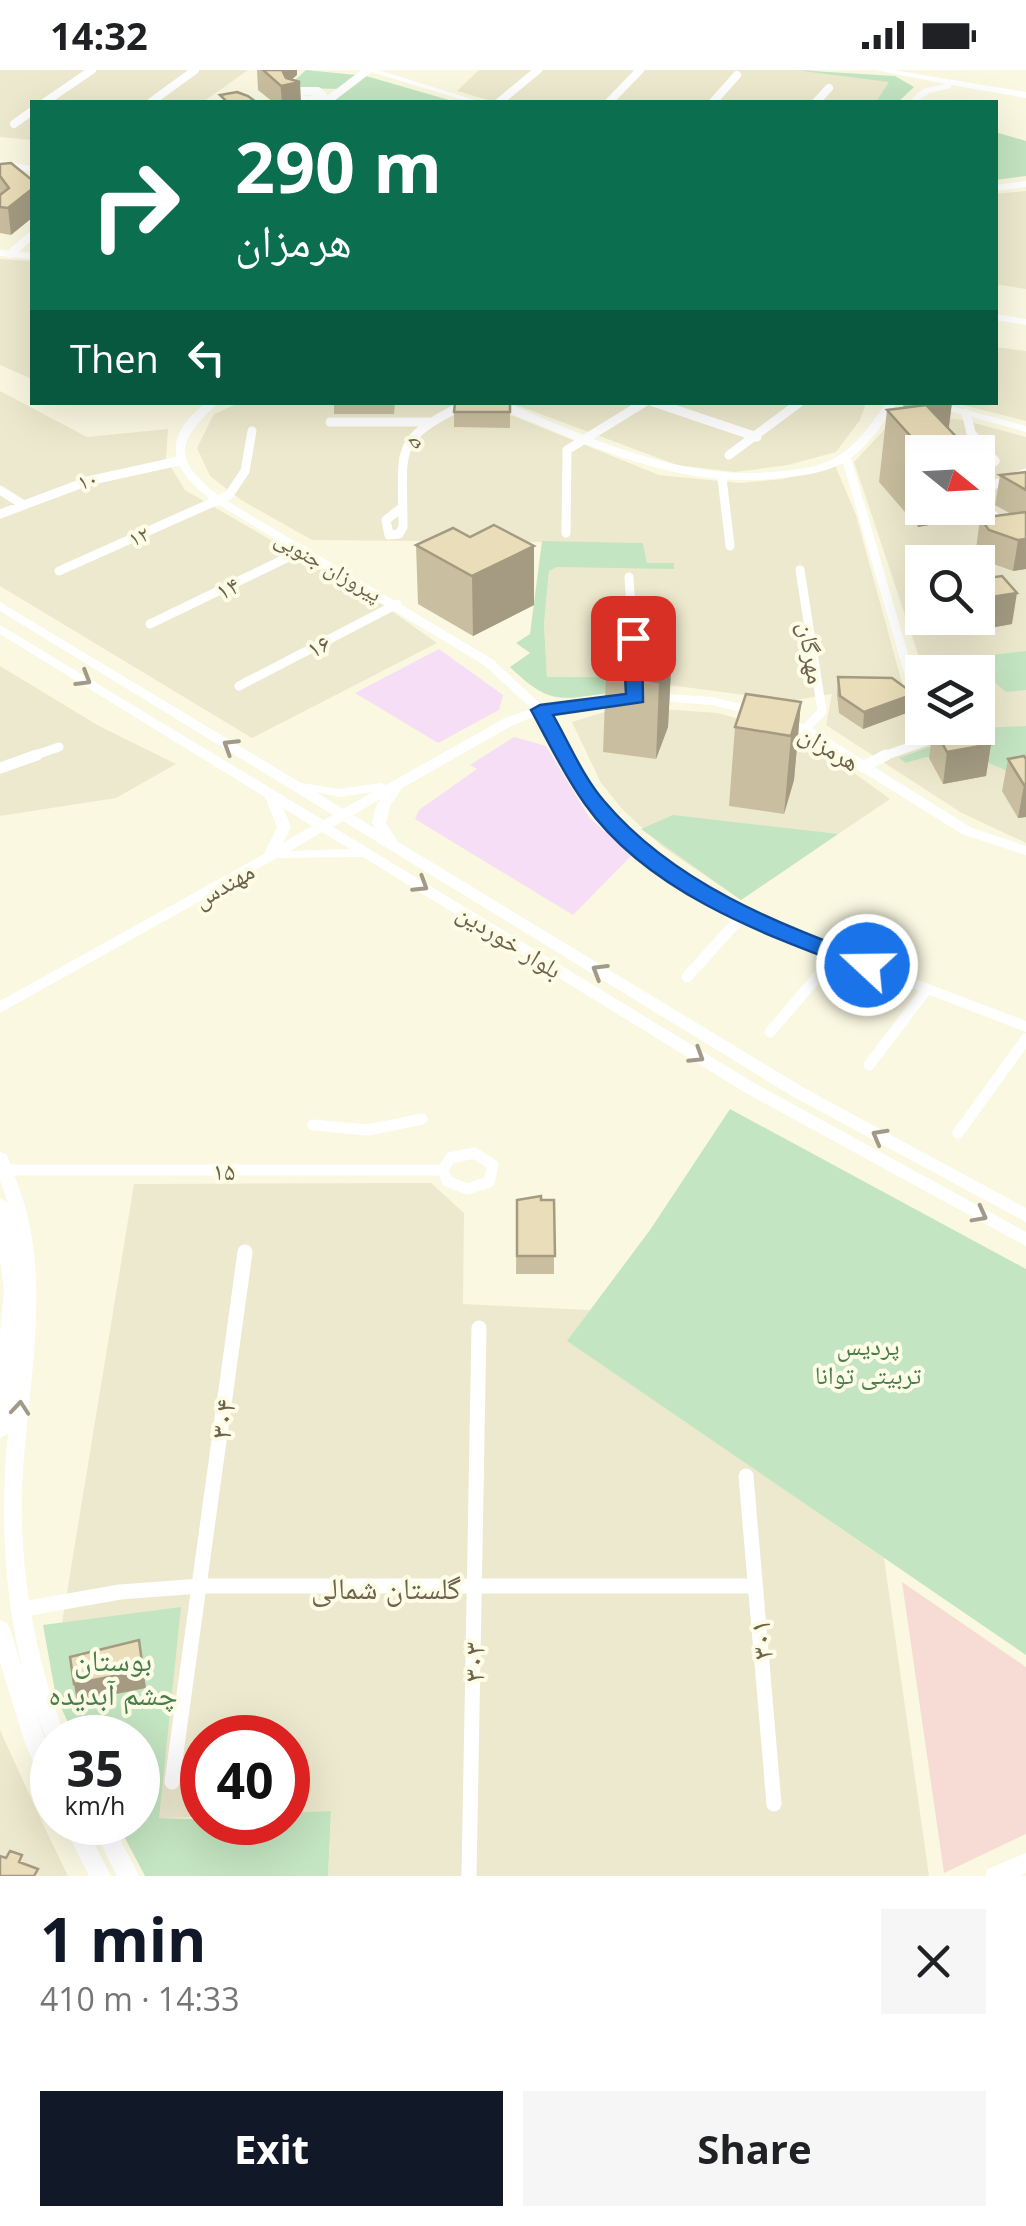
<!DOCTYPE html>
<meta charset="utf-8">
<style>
body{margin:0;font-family:"Open Sans","Noto Naskh Arabic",sans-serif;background:#f6f6f6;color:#202124;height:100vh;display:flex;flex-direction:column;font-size:38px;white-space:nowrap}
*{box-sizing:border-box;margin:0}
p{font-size:32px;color:#757577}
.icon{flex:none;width:55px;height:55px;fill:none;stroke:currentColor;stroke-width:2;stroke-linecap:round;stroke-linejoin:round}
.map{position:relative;height:1806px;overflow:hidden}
.panel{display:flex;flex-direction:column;background:#fff;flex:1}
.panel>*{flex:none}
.guide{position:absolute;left:30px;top:30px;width:968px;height:305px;border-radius:0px;box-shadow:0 10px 40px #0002;background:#0b6e4f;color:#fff;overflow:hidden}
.needle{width:65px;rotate:108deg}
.buttons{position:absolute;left:905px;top:365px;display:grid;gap:20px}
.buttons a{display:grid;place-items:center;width:90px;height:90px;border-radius:0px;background:#fff;box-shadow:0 10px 40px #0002;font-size:50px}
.speed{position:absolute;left:30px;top:1645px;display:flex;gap:20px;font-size:50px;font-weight:700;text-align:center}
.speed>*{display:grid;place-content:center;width:130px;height:130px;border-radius:50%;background:#fff;box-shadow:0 10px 40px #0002;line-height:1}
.speed small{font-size:25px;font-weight:400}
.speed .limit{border:15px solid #d22;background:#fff;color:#111}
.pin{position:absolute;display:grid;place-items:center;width:85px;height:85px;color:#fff;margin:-42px;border-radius:20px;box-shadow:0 5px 15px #0006}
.me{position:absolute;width:110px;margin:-55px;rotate:291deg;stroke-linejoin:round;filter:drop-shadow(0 0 8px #0008)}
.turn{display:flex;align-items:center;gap:35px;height:210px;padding:0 40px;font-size:45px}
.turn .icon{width:130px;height:130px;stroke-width:2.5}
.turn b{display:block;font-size:70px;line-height:85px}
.then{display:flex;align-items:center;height:95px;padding:0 40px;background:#0003;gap:20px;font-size:38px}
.round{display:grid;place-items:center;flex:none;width:105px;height:105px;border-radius:0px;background:#f6f6f6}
.head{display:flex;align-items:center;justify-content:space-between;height:170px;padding:0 40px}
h1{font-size:60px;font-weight:700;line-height:75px;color:#111827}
.button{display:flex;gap:20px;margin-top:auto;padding:20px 40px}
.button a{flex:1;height:115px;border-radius:0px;background:#111827;color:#fff;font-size:40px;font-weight:700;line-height:115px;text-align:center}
.button a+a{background:#f6f6f6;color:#202124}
.status{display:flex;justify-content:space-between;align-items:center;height:70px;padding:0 50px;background:#fff;direction:ltr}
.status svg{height:28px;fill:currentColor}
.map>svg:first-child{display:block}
.residential{fill:#ede9ce;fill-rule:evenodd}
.education{fill:#f5def6}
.medical{fill:#f7dcd5}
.green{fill:#c4e5c1}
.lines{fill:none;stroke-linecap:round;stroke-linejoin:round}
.street-far3{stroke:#fff;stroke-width:8}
.street-far2{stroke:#fff;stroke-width:9}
.street-far1{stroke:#fff;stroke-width:11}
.street{stroke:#fff;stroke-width:15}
.secondary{fill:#fff;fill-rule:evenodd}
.wall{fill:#c9be9f}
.shaded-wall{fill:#a49b82}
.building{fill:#eaddb9;stroke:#a49b82;stroke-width:2.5}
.oneway{stroke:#a19a89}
.route{fill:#1a73e8;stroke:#114b97;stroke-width:2.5}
.labels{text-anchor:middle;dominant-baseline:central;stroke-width:8;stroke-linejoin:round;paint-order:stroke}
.far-street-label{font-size:22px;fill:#6e634a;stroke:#fdfce6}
.street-label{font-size:25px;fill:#6e634a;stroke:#fdfce6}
.park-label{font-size:25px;fill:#497e4b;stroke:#fdfce6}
.near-street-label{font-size:30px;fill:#6e634a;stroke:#fdfce6}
.near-park-label{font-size:30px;fill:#497e4b;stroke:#fdfce6}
</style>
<div class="status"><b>14:32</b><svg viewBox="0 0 49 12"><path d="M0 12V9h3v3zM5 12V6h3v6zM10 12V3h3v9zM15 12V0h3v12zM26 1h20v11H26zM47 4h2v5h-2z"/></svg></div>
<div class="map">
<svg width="1026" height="1806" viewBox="0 0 1026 1806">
<rect width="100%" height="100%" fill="#faf8e1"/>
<path class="residential" d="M0,0H248L203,32H32V70L0,67Z
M479,0H810L893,12L881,32H495L457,21Z
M1026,121V219L995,214V124Z
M0,189L32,191V309L0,295Z
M995,277L1026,281V351L959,334L995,332Z
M0,321L87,367L168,359L166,389L185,420L386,537L437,573L252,668L0,516Z
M478,332L659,405L740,413L783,409L835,395L856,445L905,624H922V658H978V602H924L854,392L900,343L963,350L1026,367V773L960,742L826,655L832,624L790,631L607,607L547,608L544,554L549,501L557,497L673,493H647L643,473L312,470L241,430L210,406L197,378L214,344L239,333ZM922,382H978V438H922ZM922,492H978V548H922Z
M511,333H866L860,350L836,382L788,395L735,402L677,395Z
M0,596L99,656L176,694L116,728L0,746Z
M647,638L718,643L784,662L839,692L890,729L741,830L663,777L623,740L601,713L572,652L608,641Z
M431,1113L464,1143L463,1234L590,1240L568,1271L884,1488L929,1806H328L331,1742L288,1743V1668H202V1747L158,1748L180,1538L62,1553L134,1114Z
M0,1660L42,1752L68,1806H0Z"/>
<path class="education" d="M439,579L503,625L499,640L438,673L355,623Z
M514,667L546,676L589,747L631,786L573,845L415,749L419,740L477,699L470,695Z"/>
<path class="medical" d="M902,1512L1026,1597V1764L944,1803Z"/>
<path class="green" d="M306,0L366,6L456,32H332L348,19L286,18Z
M795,0L895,6L914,17L898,32H876L889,12Z
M995,62L1026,71V106L995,110Z
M542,471L643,473L647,493H674V499L557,497L549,501L544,554L547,607H607L621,622C563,627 554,640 510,597L530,583L516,573L530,564Z
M1026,581V620L1006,622L965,588Z
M1026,656V711C984,688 953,676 906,693L899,688L983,658Z
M673,745L838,764L741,830L641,759Z
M730,1039L1026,1199V1585L567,1271L650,1160Z
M181,1537L159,1748L288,1752V1743L331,1741L328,1806H145L117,1753L138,1752V1668L75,1667L56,1627L43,1555Z"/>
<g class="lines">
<path class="street-far3" d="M299,21H318L323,26L308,31L292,27Z
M45,32L92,0
M151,32L195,0
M326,32L368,0
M499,32L538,0
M609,32L640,0
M713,32L737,5
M816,32L829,18
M14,54L32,41
M10,184L32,165"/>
<path class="street-far2" d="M653,332L757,367
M966,343L971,363L995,391L978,407
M330,352H429
M729,385L799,333
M846,387L910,607L922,620
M1026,403L993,415L981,432L997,449L1026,461
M722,408L730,476
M0,420L22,434
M400,439L386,450L389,465L399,464L403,457C403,375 391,371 469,332
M0,444L88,411L179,391
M566,463L567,380L645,332
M800,500L822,641L805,660
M59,501L229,425L245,401L252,361
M629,507L634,588
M150,554L303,480
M239,616L397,534
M30,687L59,677
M881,687L964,658"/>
<path class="street-far1" d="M863,697L886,685
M0,698L37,685
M687,907L743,845
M770,962L837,884
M869,995L927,919
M313,1055L368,1060L422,1049
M958,1063L1026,969
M474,1083L493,1095L489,1112L467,1119L447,1111L443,1100L450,1088Z
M6,1100H443"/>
<path class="street" d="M746,1406L774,1734
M18,1540L120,1522L200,1516H755
M172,1712L245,1182
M469,1806L479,1258"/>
<path class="secondary" d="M365,0H378L481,32H470Z
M875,0H893L1026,22V28L951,15V18L929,23L917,32H908L923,19L946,14Z
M0,91L32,96V102L0,97Z
M1026,111V117L995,121V115Z
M0,180L32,183V189L0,186Z
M995,244L1026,249V255L995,250Z
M207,332H219C175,373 171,389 222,428L492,589L543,636L629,626L630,629L629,632L624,633L548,642L610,743L675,799L781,858L1026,951V962L771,864L665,805L600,749L537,646L515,654L402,718L390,736L386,753L398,772L804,1018L1026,1138V1152L792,1026L343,751L333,757L756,1014L1026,1162V1176L744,1022L363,787L277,788L0,943V931L264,784L277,757L265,727L0,564V555L323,750L333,745L0,541V532L301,713L339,719L381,713L386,715L505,648L532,639L484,595L214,432C170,399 159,370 207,332ZM316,722L339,727L373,722L343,739ZM381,729L376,736L372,753L376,759L353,745ZM283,738L312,756L283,773L291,757ZM322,762L350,779L290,781Z
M488,332H504C594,369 683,413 783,401C801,399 819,397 835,388C857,376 872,352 887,332H898C882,354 866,381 841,394C823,403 801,406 781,408C700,418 625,391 551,360C530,351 507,344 488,332Z
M917,332H936L1026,356V362Z
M652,623L712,627L763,639L765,642L758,646L712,635L647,630L646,627L647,624Z
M780,645L810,657L972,758L1026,776V785L962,764L800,663L775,652L773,649Z
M0,1082L6,1084L8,1088C18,1115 28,1140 32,1169C45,1252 25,1337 22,1421C20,1506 35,1588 66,1668H52V1676L49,1675L36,1643L52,1689V1721L45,1718L25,1673L0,1592V1550L7,1553L10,1559L23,1602C4,1524 0,1444 8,1364L0,1368V1264L4,1219L0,1190V1128L8,1133L0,1110Z
M62,1752H83L111,1806H89Z
M90,1752H111L139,1806H117Z
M1026,1783V1803L1020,1806H985L988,1799Z"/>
</g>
<path class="wall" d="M257,0H297V5L291,10L301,32H273L258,20Z
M0,94L32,110L11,165L0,163Z
M334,332H395L394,344H334Z
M510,332V358L454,357V342Z
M904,332H952L949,358L967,382H922V438H959L957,450L918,457L879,412L887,340L903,338Z
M1026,402V499L1013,501L985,491L976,479L980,448L1011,444L995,435L1000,405Z
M470,467L534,476V535L473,566L418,534L416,475Z
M964,548H978L1012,554L973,561Z
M672,580L668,657L656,689L603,682L606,604Z
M838,607L914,624L912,641L863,659L839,643L837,624Z
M801,632L794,710L784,744L729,736L735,657Z
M933,658H978L991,674L986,706L943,714L929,688Z
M1024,686L1026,747L1018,748L1002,721L1008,689Z
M517,1130H554V1204H516Z"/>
<path class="shaded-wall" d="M279,0H297V5L285,15L300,12L301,32H282Z
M32,119V148L11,165L8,138Z
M917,332H952L947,370L913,368Z
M967,378V382H937Z
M922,418V438H959L957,450L918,457Z
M1026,469V499L1013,501L1018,470Z
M534,476V535L473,566L472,506Z
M1017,523L1012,554L973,561L975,548H978V529Z
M672,580L668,657L656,689L659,612Z
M914,624L912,641L863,659L864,642Z
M801,632L794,710L784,744L791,666Z
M991,674L986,706L943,714L947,682Z
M1024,715H1026V747L1018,748Z
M139,1570L146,1618L77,1632L74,1614Z"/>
<path class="building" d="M263,0H282L286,8L300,12L281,16Z
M237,22L248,26L256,32H227L220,25Z
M11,93L32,110V119L8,138L0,137V125L9,118L0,106V94Z
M464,332H510V342H454L455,333Z
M926,335L967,378L937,382H925L887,340Z
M1026,402V420L1000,405Z
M1026,442V469L1018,470L989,460L980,448Z
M494,455L534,476L472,506L416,475L453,458L470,467Z
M978,506L981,509L1002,506L1017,523L978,529Z
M619,573L672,580L659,612L606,604Z
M838,607L892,608L914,624L864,642L840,626Z
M746,624L801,632L791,666L735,657Z
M978,656L991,674L947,682L934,658Z
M1024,686L1026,689V715H1024L1008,689Z
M541,1126V1130H554L555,1186H517V1130Z
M139,1570L143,1600L74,1614L70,1587Z
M10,1781L22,1785L19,1792L38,1799L34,1806H0V1786L6,1788Z"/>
<defs><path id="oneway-chevron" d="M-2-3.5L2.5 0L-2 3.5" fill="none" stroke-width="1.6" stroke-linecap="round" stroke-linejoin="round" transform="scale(2.5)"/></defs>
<g class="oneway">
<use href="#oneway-chevron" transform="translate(84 609) rotate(31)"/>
<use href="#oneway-chevron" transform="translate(230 676) rotate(-148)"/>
<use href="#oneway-chevron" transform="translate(421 815) rotate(32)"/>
<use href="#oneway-chevron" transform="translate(599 901) rotate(-149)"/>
<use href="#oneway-chevron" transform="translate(697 986) rotate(32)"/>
<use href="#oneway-chevron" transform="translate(879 1066) rotate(-151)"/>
<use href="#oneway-chevron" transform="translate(980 1145) rotate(28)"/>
<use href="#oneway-chevron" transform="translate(20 1338) rotate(-85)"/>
</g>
<path class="route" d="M633,562L642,568L643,632L553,645C569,673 583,707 604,731C674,814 777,853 875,890V900H859C763,864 647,822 585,734C564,705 548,671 531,640L540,635L626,624L623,568Z"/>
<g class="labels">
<g class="far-street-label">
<text transform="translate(412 371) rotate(-56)">۵</text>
<text transform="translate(87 409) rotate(-18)">۱۰</text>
<text transform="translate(138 465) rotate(-24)">۱۲</text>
<text transform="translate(329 495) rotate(30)">پیروزان جنوبی</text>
</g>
<g class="street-label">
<text transform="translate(227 517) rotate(-26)">۱۴</text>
<text transform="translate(318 575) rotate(-28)">۱۶</text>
<text transform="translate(813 583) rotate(81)">مهرگان</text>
<text transform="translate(830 677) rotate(31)">هرمزان</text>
<text transform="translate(223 814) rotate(-30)">مهندس</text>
<text transform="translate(510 870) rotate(32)">بلوار خوردین</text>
<text x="224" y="1100">۱۵</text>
</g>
<g class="park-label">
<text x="868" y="1275">پردیس<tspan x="868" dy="29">تربیتی توانا</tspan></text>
</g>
<g class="near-street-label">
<text transform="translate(222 1349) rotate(-82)">۳۰۴</text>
<text x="386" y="1517">گلستان شمالی</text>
<text transform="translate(760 1570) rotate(-95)">۳۰۱</text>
<text transform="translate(473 1592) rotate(-89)">۳۰۳</text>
</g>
<g class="near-park-label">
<text x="113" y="1589">بوستان<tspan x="113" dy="34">چشم آبدیده</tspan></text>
</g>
</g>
</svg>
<div class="buttons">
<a><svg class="needle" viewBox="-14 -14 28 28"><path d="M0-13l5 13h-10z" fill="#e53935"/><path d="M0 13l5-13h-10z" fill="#757577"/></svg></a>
<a><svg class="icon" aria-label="search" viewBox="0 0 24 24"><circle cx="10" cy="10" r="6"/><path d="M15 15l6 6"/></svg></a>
<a><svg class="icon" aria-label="layers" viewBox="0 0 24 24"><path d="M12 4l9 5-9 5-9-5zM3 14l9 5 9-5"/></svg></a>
</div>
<div class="speed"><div>35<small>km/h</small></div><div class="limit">40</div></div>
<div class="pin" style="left:633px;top:568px;background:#d93025"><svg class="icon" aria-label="arrive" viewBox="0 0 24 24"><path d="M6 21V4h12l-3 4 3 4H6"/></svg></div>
<svg class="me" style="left:867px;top:895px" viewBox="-20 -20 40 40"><circle r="17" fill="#1a73e8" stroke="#fff" stroke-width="3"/><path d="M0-11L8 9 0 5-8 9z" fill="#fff"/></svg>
<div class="guide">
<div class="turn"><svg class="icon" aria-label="right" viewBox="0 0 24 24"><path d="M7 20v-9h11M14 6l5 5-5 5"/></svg><div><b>290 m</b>هرمزان</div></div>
<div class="then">Then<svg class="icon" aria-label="left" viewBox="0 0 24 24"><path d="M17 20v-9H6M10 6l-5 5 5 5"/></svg></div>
</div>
</div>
<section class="panel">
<div class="head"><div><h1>1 min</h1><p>410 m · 14:33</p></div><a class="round"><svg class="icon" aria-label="close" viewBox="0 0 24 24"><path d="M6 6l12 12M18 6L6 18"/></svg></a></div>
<div class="button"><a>Exit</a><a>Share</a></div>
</section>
